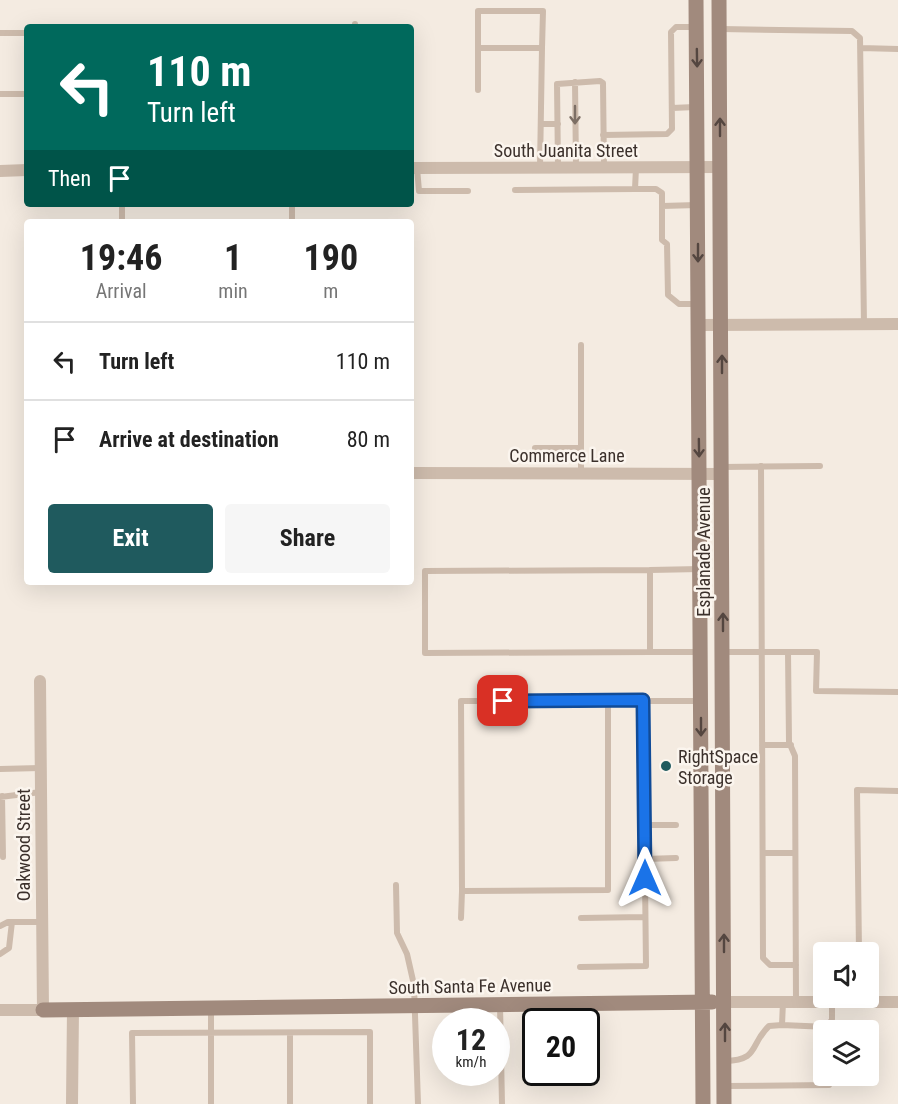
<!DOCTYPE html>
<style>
body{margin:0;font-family:"Roboto Condensed",sans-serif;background:#f6f6f6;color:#222;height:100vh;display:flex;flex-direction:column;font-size:22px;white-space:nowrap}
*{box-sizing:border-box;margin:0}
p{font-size:20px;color:#767676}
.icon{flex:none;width:33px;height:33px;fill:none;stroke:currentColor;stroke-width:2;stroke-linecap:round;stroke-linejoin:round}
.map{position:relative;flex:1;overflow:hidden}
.details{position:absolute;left:24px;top:219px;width:390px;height:366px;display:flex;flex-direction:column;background:#fff;border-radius:6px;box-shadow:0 6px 24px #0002}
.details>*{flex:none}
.hud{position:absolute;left:24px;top:24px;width:390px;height:183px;border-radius:6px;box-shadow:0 6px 24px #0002;background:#00695c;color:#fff;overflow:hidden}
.tools{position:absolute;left:813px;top:942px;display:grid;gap:12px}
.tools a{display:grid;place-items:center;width:66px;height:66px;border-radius:6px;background:#fff;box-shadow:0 6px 24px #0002;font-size:30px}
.speed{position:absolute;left:432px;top:1008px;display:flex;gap:12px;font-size:30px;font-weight:700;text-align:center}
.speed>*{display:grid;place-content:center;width:78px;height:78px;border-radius:50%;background:#fff;box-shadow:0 6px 24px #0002;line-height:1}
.speed small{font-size:15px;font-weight:400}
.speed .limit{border:3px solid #111;border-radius:9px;background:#fff;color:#111}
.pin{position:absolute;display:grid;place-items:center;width:51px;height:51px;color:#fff;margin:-26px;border-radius:12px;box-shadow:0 3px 9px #0006}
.me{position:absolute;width:66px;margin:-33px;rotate:0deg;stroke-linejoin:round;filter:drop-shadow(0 0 4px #0008)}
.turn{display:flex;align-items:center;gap:21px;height:126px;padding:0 24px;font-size:27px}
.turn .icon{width:78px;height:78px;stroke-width:2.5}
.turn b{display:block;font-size:42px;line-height:51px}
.then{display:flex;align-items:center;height:57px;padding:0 24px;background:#0003;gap:12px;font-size:22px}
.eta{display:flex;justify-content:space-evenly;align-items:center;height:102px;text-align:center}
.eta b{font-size:36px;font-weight:700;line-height:42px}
.primary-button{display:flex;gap:12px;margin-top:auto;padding:12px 24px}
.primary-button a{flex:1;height:69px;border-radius:6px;background:#1f5a5e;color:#fff;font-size:24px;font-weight:700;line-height:69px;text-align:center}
.primary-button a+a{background:#f6f6f6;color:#222}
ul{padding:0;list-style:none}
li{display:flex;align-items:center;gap:18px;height:78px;padding:0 24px;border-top:2px solid #e0e0e0}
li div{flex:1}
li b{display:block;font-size:22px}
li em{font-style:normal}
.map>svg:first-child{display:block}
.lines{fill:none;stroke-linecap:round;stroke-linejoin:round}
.lane{stroke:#cdbbac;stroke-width:6}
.street{stroke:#cdbbac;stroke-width:12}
.secondary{stroke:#a18a7d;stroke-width:15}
.oneway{stroke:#544640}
.oneway2{stroke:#7d6f65}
.route-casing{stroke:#114b97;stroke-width:15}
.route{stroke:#1a73e8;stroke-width:10}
.poi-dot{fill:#1f5a5e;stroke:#fbf5ee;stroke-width:2}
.labels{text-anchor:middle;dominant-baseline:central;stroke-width:5;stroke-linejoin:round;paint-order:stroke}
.street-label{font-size:18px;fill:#3b302b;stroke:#fbf5ee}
.poi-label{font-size:18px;fill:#3b302b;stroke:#fbf5ee;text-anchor:start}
</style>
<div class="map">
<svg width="898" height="1104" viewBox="0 0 898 1104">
<rect width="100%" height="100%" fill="#f4ebe1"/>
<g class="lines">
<path class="lane" d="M355,24V27
M721,29L852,31L860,38L864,324
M0,33H27
M478,48V90
M861,48L898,49
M575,82L576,168
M0,94H27
M672,108L695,107
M541,124H558
M603,135L667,134L672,129L671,32L676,27H696
M540,167L542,48H478V11H543L542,48
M558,167L557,84L600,81L603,83L604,168
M417,168L419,191H468
M635,189H656L662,193V240L667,244L668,295L679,304H696
M515,190L635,189L636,168
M122,204V222
M292,204V222
M662,206L697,205
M581,345V473
M535,448H581
M761,466L763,958L770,965H796
M723,467L820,466
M700,569L650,570V652H700
M650,570L425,571V653L650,652
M723,652H788L789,742L795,756L796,1002
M788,652H817L816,691L898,692
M608,700V890L462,891L461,701H698
M762,745H791
M0,769L40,768
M2,796L3,857
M0,797L41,792
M644,825H676
M763,853H795
M645,859L676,858
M396,885L397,933L407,954L414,985L418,1104
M461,918L462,891
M581,918L645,917
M0,926L8,922H42
M859,952L857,790L898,791
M0,954L9,948L12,922
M580,967L646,966L643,700
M500,1005L502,1104
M782,1025L828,1027L832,1019V1002
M290,1033V1104
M725,1061C760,1060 749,1045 769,1026L782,1025L783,1002
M726,1086L829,1085
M133,1104L132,1033L370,1032V1104
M211,1104V1008"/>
<path class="street" d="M411,168L720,167
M0,171L27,170
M698,325L898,324
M411,473L722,474
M725,1002H898
M0,1010H43L40,681
M72,1104L73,1009"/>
<path class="secondary" d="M696,0L703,1104
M719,0L724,1104
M43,1010L712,1002"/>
</g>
<defs><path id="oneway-shaft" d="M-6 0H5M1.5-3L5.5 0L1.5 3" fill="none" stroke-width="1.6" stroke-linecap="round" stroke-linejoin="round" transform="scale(1.5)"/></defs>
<g class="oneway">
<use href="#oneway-shaft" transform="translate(697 58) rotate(89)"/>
<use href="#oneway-shaft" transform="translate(720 127) rotate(-90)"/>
<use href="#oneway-shaft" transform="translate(698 253) rotate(90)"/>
<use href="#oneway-shaft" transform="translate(722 364) rotate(-90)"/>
<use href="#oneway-shaft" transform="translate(699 448) rotate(89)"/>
<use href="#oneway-shaft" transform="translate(723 622) rotate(-90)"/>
<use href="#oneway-shaft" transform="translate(701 727) rotate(90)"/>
<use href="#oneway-shaft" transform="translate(724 943) rotate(-90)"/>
<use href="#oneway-shaft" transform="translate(725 1032) rotate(-90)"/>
</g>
<use class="oneway2" href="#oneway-shaft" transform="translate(575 115) rotate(90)"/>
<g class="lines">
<g class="route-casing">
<path id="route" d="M503,701L643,700L645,878"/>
</g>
<use href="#route" class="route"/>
</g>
<circle class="poi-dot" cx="666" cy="766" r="6"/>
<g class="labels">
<g class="street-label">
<text x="566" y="150">South Juanita Street</text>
<text x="567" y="455">Commerce Lane</text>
<text transform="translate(703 552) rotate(-90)">Esplanade Avenue</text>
<text transform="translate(23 845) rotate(-90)">Oakwood Street</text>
<text transform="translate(470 986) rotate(-1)">South Santa Fe Avenue</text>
</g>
<g class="poi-label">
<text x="678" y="756">RightSpace<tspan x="678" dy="21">Storage</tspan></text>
</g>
</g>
</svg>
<div class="tools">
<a><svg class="icon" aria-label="sound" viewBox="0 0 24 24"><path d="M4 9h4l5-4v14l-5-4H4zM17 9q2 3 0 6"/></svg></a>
<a><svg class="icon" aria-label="layers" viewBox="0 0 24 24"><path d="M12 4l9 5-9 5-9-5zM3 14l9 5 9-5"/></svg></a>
</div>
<div class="speed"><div>12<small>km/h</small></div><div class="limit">20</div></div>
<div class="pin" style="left:503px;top:701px;background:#d93025"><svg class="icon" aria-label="arrive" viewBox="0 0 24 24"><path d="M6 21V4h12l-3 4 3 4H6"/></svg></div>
<svg class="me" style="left:645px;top:878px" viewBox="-20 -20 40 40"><path d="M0-17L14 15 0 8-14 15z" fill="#1a73e8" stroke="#fff" stroke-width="4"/></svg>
<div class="hud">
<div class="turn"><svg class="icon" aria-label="left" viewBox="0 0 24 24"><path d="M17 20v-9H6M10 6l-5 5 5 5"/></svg><div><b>110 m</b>Turn left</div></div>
<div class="then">Then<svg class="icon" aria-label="arrive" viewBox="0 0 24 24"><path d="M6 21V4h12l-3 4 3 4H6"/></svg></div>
</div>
<section class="details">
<div class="eta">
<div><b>19:46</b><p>Arrival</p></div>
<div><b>1</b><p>min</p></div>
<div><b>190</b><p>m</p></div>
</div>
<ul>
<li><svg class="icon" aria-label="left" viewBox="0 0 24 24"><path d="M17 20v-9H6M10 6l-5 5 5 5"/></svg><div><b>Turn left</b></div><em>110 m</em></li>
<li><svg class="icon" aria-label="arrive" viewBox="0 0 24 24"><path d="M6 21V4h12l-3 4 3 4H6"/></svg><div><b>Arrive at destination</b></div><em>80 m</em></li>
</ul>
<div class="primary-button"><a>Exit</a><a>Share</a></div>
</section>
</div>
